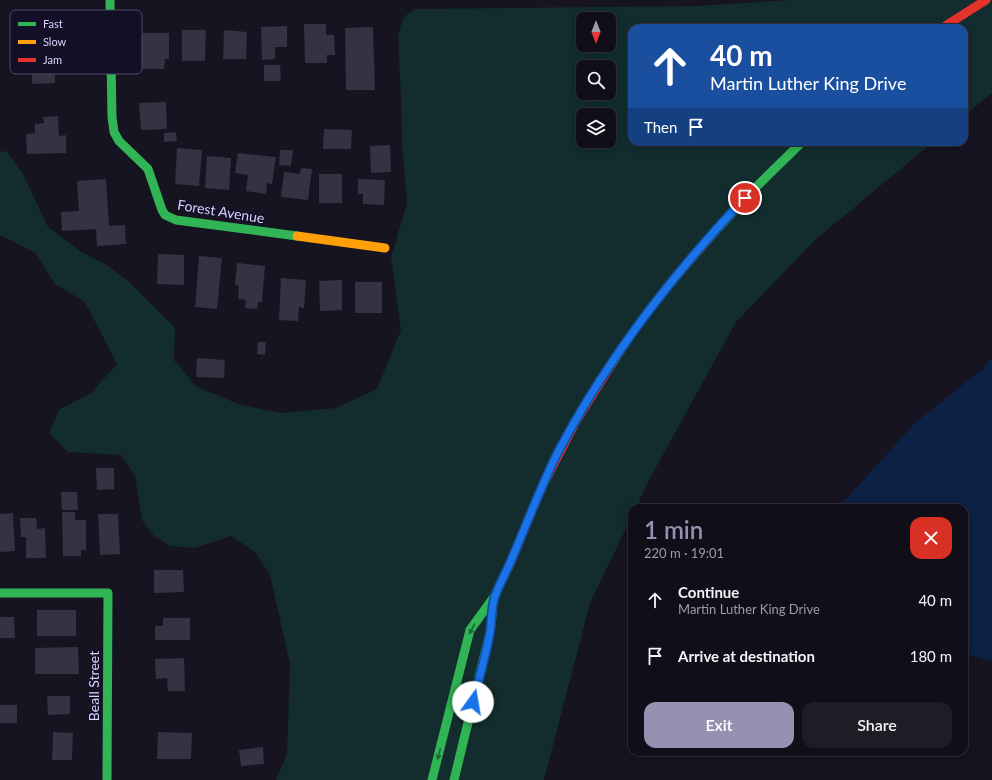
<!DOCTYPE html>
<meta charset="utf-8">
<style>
body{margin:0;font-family:Lato,sans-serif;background:#1e1d26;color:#f1f3f6;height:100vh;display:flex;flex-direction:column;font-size:15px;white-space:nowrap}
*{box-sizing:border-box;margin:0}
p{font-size:13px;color:#9c9ca2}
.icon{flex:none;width:22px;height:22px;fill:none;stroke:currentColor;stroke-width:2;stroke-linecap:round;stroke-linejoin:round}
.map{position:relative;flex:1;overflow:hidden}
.panel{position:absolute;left:628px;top:504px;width:340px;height:252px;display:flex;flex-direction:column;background:#100f19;border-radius:12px;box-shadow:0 2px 10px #0003,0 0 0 1px #302f38}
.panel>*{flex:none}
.banner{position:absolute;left:628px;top:24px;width:340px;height:122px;border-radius:12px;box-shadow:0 2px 10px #0003,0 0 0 1px #302f38;background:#1a4fa0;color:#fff;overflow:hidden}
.needle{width:26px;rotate:180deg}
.controls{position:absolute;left:576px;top:12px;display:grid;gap:8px}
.controls a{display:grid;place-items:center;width:40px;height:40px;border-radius:8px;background:#100f19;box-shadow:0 2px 10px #0003,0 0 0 1px #302f38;font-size:20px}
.pin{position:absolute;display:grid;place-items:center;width:34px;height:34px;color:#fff;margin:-17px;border:2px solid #fff;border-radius:50%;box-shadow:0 1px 4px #0007}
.me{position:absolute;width:44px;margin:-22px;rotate:13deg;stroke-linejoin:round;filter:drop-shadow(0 0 3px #0008)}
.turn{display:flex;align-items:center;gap:14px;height:84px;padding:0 16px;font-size:18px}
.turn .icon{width:52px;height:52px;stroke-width:2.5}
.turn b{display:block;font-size:28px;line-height:34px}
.then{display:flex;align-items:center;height:38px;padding:0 16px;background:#0003;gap:8px;font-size:15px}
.round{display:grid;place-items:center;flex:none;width:42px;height:42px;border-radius:12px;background:#1e1d26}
.headline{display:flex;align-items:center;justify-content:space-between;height:68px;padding:0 16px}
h1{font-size:24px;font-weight:600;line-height:30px;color:#9591b1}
.cta{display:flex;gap:8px;margin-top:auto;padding:8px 16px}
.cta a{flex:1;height:46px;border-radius:12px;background:#9591b1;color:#fff;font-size:16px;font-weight:600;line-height:46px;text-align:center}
.cta a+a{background:#1e1d26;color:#f1f3f6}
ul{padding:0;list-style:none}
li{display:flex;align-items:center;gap:12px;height:56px;padding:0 16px}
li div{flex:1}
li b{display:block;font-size:15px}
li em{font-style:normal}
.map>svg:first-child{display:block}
.green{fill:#132c2d;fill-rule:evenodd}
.water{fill:#0d2144}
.building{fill:#343243}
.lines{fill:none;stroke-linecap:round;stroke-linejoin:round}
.fast{stroke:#30b455;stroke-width:9}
.slow{stroke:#ff9f0a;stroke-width:9}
.jam{stroke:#e5322d;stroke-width:9}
.oneway{fill:#22623e}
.route-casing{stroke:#114b97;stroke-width:10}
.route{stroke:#1a73e8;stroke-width:7}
.labels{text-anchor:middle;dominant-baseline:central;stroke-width:3;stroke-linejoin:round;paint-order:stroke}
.street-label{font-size:14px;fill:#d9d4ff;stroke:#130f26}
.key{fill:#130f26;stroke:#4e4a67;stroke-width:1}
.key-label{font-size:11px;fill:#d9d4ff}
</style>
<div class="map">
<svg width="992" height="780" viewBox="0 0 992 780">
<rect width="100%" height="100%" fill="#161421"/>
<path class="green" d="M790,0H992V93L964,116V28H632V142H933L814,241L736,322L649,480L636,508H632V516L590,603L544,780H276L287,754L290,664L270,575L255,552L231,536L195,548L170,546L154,536L142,520L135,476L121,455L68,452L49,433L59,410L91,393L117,364L85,302L55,284L35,253L4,237L0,236V151L7,152L23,174L48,227L83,253L107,265L128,281L175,328L174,360L197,387L241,405L283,413L336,408L377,389L401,330L391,257L407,203L402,144L401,97L398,35L403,18L414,9L695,6ZM583,19H609V45H583ZM583,67H609V93H583ZM583,115H609V141H583Z"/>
<path class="water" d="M992,357V661L964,654V508H838L917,421L982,370Z"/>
<path class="building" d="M304,24H326V35H334L335,55H327V63H305Z
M287,26V47H275V59L262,60L261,27Z
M50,27V38H54L55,83L32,84L31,39L37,38L36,28Z
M373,27L375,90H346L345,28Z
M182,30H206L205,61H182Z
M224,30L247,32L246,59H223Z
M142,33H169V59H165L164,69H142Z
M264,65H280L281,81H264Z
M166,102L167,129L141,130L139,103Z
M58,116L59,136L66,135V153L27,154L26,134L35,133V124L44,123L43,117Z
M324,129L352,130L351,149H323Z
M176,132L177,141L164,142V133Z
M390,145L391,172L371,173L370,146Z
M177,148L202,150L199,186L175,184Z
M280,150H293L291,166L279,165Z
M238,153L276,157L272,184L267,183L266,194L246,191L248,175L235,173Z
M207,156L231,158L229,190L205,188Z
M301,168L312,169L308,200L281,197L284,172L300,174Z
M319,174H342V203H319Z
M106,179L109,226L125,225L126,244L97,246L96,229L62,231L61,212L79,211L77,181Z
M358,179L385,180L384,205L363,204V194H358Z
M158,254L184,255V285L157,284Z
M199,256L222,258L217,309L195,307Z
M237,263L265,266L262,302H258L257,309L245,308L246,300L238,299L239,286L235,285Z
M281,278L306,280L304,308L299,307L298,321L279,320Z
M342,280V310L320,311L319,281Z
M355,282H382V313H355Z
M258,342H266L265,355L257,354Z
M197,358L225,360L224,378L196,377Z
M96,468H114V489L97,490Z
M61,492H77L78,510H62Z
M62,512H75V520H86V550H81V556H63Z
M13,513L15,551L0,552V514Z
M98,514H118L120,554L100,555Z
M20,518H36L37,529L45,528L46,558H26V537H21Z
M154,570H183L184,592L154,593Z
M37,610H76V636H37Z
M0,617H14L15,638H0Z
M163,618H190V640H155V626H163Z
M78,647L79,674H35V648Z
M184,658L185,691H168L167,678L156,679L155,659Z
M47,696H70V714L48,715Z
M0,705H17V723H0Z
M53,732L73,733L72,760H52Z
M158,732L192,733L191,759H157Z
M263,747L264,764L241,766L239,750Z"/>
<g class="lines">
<path class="fast" d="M110,0L112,117L114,132L119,141L148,169L162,210L165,215L176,220L297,236
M712,235L754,189L802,142
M0,593H108L107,780
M432,780L470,630L494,597L510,564
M454,780L490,632L494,598"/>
<path class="slow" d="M297,236L385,248
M611,365C640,319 675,276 712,235"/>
<path class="jam" d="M942,28L986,0
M510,564L543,485L576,421L611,365"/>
</g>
<defs><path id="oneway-solid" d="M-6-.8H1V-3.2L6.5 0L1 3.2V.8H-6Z"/></defs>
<g class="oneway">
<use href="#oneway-solid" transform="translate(472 629) rotate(118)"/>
<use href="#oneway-solid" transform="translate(439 754) rotate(104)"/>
</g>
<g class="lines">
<g class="route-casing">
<path id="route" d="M473,702C479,679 486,655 490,632C492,620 491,607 495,596C499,585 505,574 510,563C526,526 540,488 558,452C607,359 673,274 745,198"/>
</g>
<use href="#route" class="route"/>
</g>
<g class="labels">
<g class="street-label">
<text transform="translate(221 211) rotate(9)">Forest Avenue</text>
<text transform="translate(93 686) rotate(-90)">Beall Street</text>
</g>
</g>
<rect x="10" y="10" width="132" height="64" rx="6" class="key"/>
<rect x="18" y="22" width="18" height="4" fill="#30b455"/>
<rect x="18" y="40" width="18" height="4" fill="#ff9f0a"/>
<rect x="18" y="58" width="18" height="4" fill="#e5322d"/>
<g class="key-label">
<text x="43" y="28">Fast</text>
<text x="43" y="46">Slow</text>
<text x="43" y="64">Jam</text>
</g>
</svg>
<div class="controls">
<a><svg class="needle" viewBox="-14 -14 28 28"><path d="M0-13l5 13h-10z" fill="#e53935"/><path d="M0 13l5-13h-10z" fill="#9c9ca2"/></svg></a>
<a><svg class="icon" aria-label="search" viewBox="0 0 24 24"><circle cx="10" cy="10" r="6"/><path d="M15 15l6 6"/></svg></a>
<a><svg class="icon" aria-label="layers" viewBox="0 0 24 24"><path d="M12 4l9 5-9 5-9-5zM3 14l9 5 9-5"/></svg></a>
</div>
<div class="pin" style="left:745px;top:198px;background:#d93025"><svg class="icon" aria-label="arrive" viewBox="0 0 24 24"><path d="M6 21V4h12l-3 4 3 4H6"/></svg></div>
<svg class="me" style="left:473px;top:702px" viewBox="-20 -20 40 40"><circle r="19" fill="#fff"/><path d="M0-13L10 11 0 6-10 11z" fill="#1a73e8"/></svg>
<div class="banner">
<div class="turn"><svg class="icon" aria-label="ahead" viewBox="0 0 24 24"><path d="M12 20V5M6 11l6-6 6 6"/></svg><div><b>40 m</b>Martin Luther King Drive</div></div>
<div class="then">Then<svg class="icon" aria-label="arrive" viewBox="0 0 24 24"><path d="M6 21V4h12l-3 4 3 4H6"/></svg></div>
</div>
<section class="panel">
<div class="headline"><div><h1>1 min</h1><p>220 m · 19:01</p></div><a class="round" style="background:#d93025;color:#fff"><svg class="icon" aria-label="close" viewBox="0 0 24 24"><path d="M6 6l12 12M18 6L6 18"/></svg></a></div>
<ul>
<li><svg class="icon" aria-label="ahead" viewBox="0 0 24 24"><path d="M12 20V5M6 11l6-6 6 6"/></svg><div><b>Continue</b><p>Martin Luther King Drive</p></div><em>40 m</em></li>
<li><svg class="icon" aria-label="arrive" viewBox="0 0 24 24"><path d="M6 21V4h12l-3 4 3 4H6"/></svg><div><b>Arrive at destination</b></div><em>180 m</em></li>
</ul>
<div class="cta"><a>Exit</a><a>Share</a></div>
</section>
</div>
